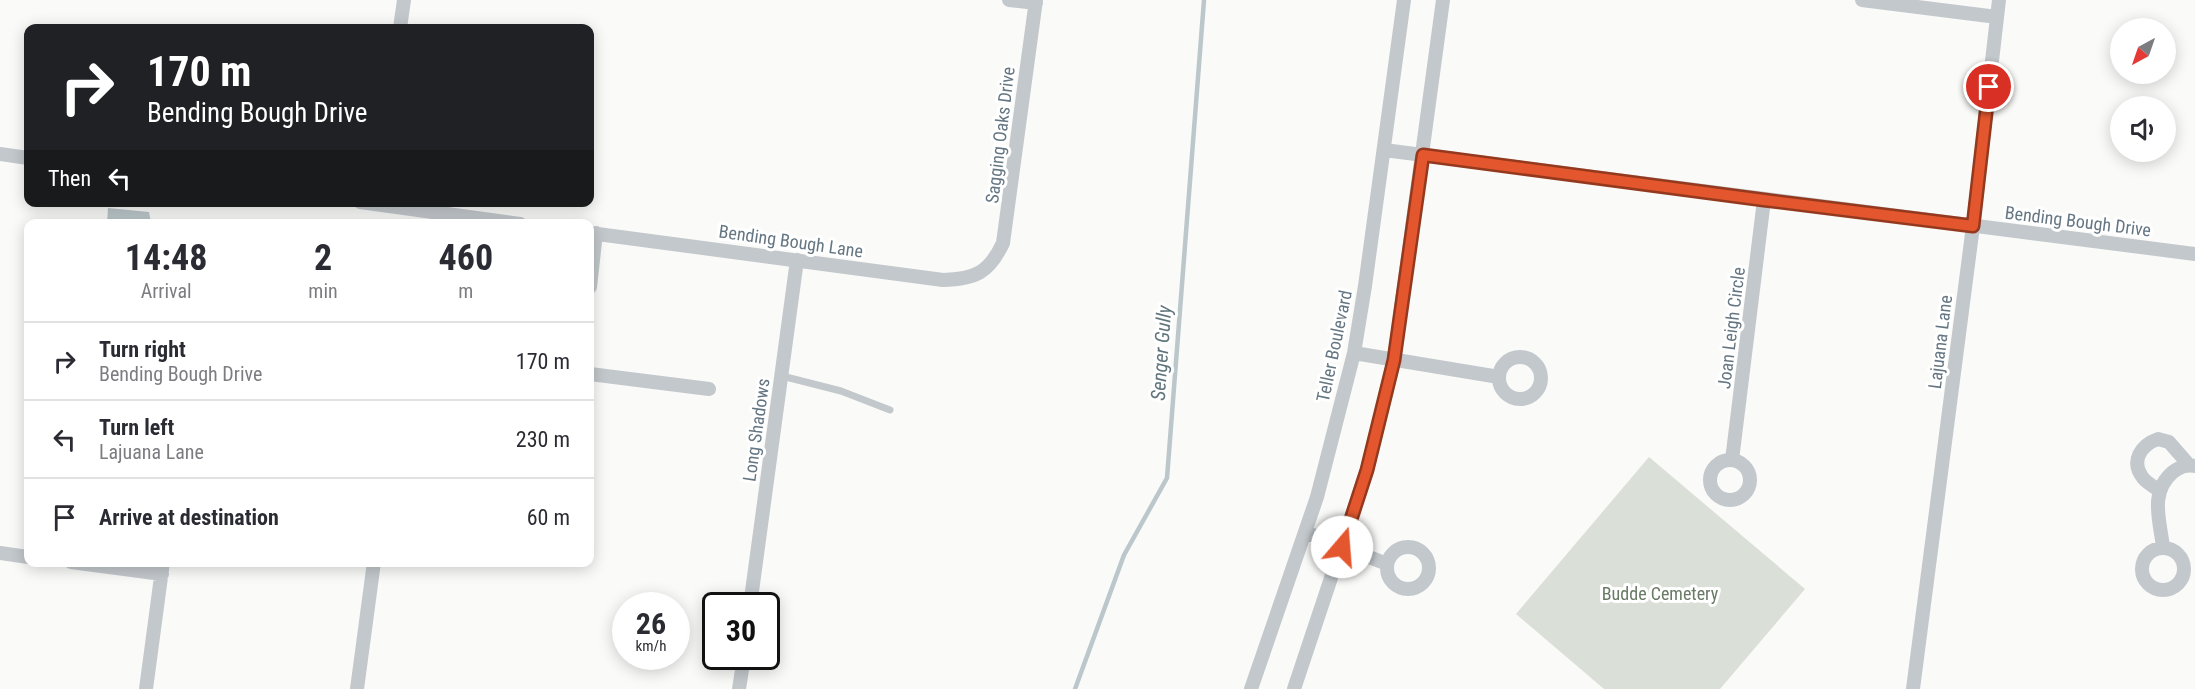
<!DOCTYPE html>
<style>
body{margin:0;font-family:"Roboto Condensed",sans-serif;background:#f7f7f7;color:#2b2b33;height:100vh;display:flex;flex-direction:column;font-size:22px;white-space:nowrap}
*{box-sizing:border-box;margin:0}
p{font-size:20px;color:#7c7c81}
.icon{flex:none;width:33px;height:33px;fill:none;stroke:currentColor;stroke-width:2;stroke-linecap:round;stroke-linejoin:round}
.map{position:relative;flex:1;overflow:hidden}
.drawer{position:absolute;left:24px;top:219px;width:570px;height:348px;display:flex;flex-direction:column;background:#fff;border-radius:12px;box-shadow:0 3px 15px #0003}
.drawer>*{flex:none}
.banner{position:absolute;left:24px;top:24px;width:570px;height:183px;border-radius:12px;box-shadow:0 3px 15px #0003;background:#202124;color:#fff;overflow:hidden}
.needle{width:39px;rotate:220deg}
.fabs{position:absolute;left:2110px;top:18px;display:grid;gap:12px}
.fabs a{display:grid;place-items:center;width:66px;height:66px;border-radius:50%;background:#fff;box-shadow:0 3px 15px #0003;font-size:30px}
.speed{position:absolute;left:612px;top:592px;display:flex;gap:12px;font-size:30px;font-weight:700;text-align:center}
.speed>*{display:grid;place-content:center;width:78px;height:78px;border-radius:50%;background:#fff;box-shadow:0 3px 15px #0003;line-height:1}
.speed small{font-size:15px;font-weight:400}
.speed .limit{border:3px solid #111;border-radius:9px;background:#fff;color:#111}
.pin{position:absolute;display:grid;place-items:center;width:51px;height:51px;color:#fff;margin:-26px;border:3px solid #fff;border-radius:50%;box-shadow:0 2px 6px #0007}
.me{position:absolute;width:66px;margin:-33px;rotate:18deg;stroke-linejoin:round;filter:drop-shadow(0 0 4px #0008)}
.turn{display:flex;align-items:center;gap:21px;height:126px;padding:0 24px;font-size:27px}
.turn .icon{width:78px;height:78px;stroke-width:2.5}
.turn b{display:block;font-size:42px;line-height:51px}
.then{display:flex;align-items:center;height:57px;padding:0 24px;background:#0003;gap:12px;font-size:22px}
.eta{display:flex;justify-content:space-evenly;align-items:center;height:102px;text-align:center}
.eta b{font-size:36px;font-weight:700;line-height:42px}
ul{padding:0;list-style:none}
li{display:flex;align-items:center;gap:18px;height:78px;padding:0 24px;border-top:2px solid #e1e1e2}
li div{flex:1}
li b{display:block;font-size:22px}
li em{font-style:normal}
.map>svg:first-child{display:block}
.green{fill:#dadfd7}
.water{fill:#bbc7cb}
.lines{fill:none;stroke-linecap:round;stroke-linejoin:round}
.stream{stroke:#bbc7cb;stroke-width:4.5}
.service{stroke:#c3c8cc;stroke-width:7}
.minor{stroke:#c3c8cc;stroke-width:14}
.route-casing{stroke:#94391e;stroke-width:15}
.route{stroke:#e4572e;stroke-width:10}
.labels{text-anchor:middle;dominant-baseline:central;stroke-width:6;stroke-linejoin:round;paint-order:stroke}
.street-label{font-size:18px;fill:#657683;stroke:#fff}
.park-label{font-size:18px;fill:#687a64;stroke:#fff}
.water-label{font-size:20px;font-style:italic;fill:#60757c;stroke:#fff}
</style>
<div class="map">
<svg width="2195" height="689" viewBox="0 0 2195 689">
<rect width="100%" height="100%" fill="#fafaf8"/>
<path class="green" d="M1649,457L1805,589L1720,689H1604L1516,614Z"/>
<path class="water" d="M108,208L149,212L151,223H107Z"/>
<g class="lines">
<path class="stream" d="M1075,689L1124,555L1167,478L1204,0"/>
<path class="service" d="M782,376L841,391L890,410"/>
<path class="minor" d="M1009,0L1036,3
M1862,0L1997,17
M400,28L404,0
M1384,150L2195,254
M0,154L28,158
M360,202L520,224
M590,233L943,280C975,279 989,273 1003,243L1036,0
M590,287L596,233
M1354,353L1499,377
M1499 378a21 21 0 1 1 42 0a21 21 0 1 1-42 0Z
M590,374L709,389
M1732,460L1764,200
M1710 480a20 20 0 1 1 40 0a20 20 0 1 1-40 0Z
M2159,490C2154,487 2147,483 2143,478C2130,461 2141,445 2158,439L2169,442L2189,465
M1305,532L1387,564
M2163,547C2160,521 2149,492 2173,472C2180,467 2186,464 2195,466
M1387 568a21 21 0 1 1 42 0a21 21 0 1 1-42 0Z
M2142 569a21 21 0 1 1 42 0a21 21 0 1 1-42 0Z
M0,553L28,557
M71,562L162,574
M750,606L797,260
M146,689L163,562
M357,689L374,562
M739,689L744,657
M1251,689L1317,497L1354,353L1365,286L1404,0
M1294,689L1367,470L1394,360L1443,0
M1913,689L1973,226L1999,0"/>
</g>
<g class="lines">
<g class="route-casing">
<path id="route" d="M1342,547L1367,470L1394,360L1423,155L1764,200L1973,226L1989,87"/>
</g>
<use href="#route" class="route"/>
</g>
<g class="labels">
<g class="street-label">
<text transform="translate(1000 135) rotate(-83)">Sagging Oaks Drive</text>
<text transform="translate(2078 221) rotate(7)">Bending Bough Drive</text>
<text transform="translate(791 241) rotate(8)">Bending Bough Lane</text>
<text transform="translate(1731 328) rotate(-83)">Joan Leigh Circle</text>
<text transform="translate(1940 342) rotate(-83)">Lajuana Lane</text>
<text transform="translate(1334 346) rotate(-78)">Teller Boulevard</text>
<text transform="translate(756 430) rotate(-82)">Long Shadows</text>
</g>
<g class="park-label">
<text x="1660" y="593">Budde Cemetery</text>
</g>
<g class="water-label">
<text transform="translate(1161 353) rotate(-86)">Senger Gully</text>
</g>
</g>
</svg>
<div class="fabs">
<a><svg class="needle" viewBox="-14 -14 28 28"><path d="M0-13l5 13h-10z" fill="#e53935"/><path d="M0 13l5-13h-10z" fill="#7c7c81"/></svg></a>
<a><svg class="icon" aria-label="sound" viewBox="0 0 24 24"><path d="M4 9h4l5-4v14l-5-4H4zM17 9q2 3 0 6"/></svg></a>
</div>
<div class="speed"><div>26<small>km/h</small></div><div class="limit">30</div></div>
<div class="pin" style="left:1989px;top:87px;background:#d93025"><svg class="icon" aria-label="arrive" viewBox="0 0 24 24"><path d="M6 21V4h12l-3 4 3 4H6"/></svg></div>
<svg class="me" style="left:1342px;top:547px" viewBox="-20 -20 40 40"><circle r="19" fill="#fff"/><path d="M0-13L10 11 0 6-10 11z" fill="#e4572e"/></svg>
<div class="banner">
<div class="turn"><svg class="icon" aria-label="right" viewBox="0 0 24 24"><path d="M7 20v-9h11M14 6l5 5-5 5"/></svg><div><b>170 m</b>Bending Bough Drive</div></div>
<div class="then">Then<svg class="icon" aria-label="left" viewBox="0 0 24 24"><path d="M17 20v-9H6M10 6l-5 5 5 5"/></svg></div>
</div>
<section class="drawer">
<div class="eta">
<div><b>14:48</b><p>Arrival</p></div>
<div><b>2</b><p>min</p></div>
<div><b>460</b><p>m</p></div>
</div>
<ul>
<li><svg class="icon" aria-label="right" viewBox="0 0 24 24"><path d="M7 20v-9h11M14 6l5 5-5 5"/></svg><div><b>Turn right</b><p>Bending Bough Drive</p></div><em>170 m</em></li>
<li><svg class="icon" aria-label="left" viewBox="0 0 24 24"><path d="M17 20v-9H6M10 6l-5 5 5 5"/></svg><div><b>Turn left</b><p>Lajuana Lane</p></div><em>230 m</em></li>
<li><svg class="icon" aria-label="arrive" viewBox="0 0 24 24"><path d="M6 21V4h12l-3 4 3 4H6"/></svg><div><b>Arrive at destination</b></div><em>60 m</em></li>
</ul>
</section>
</div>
